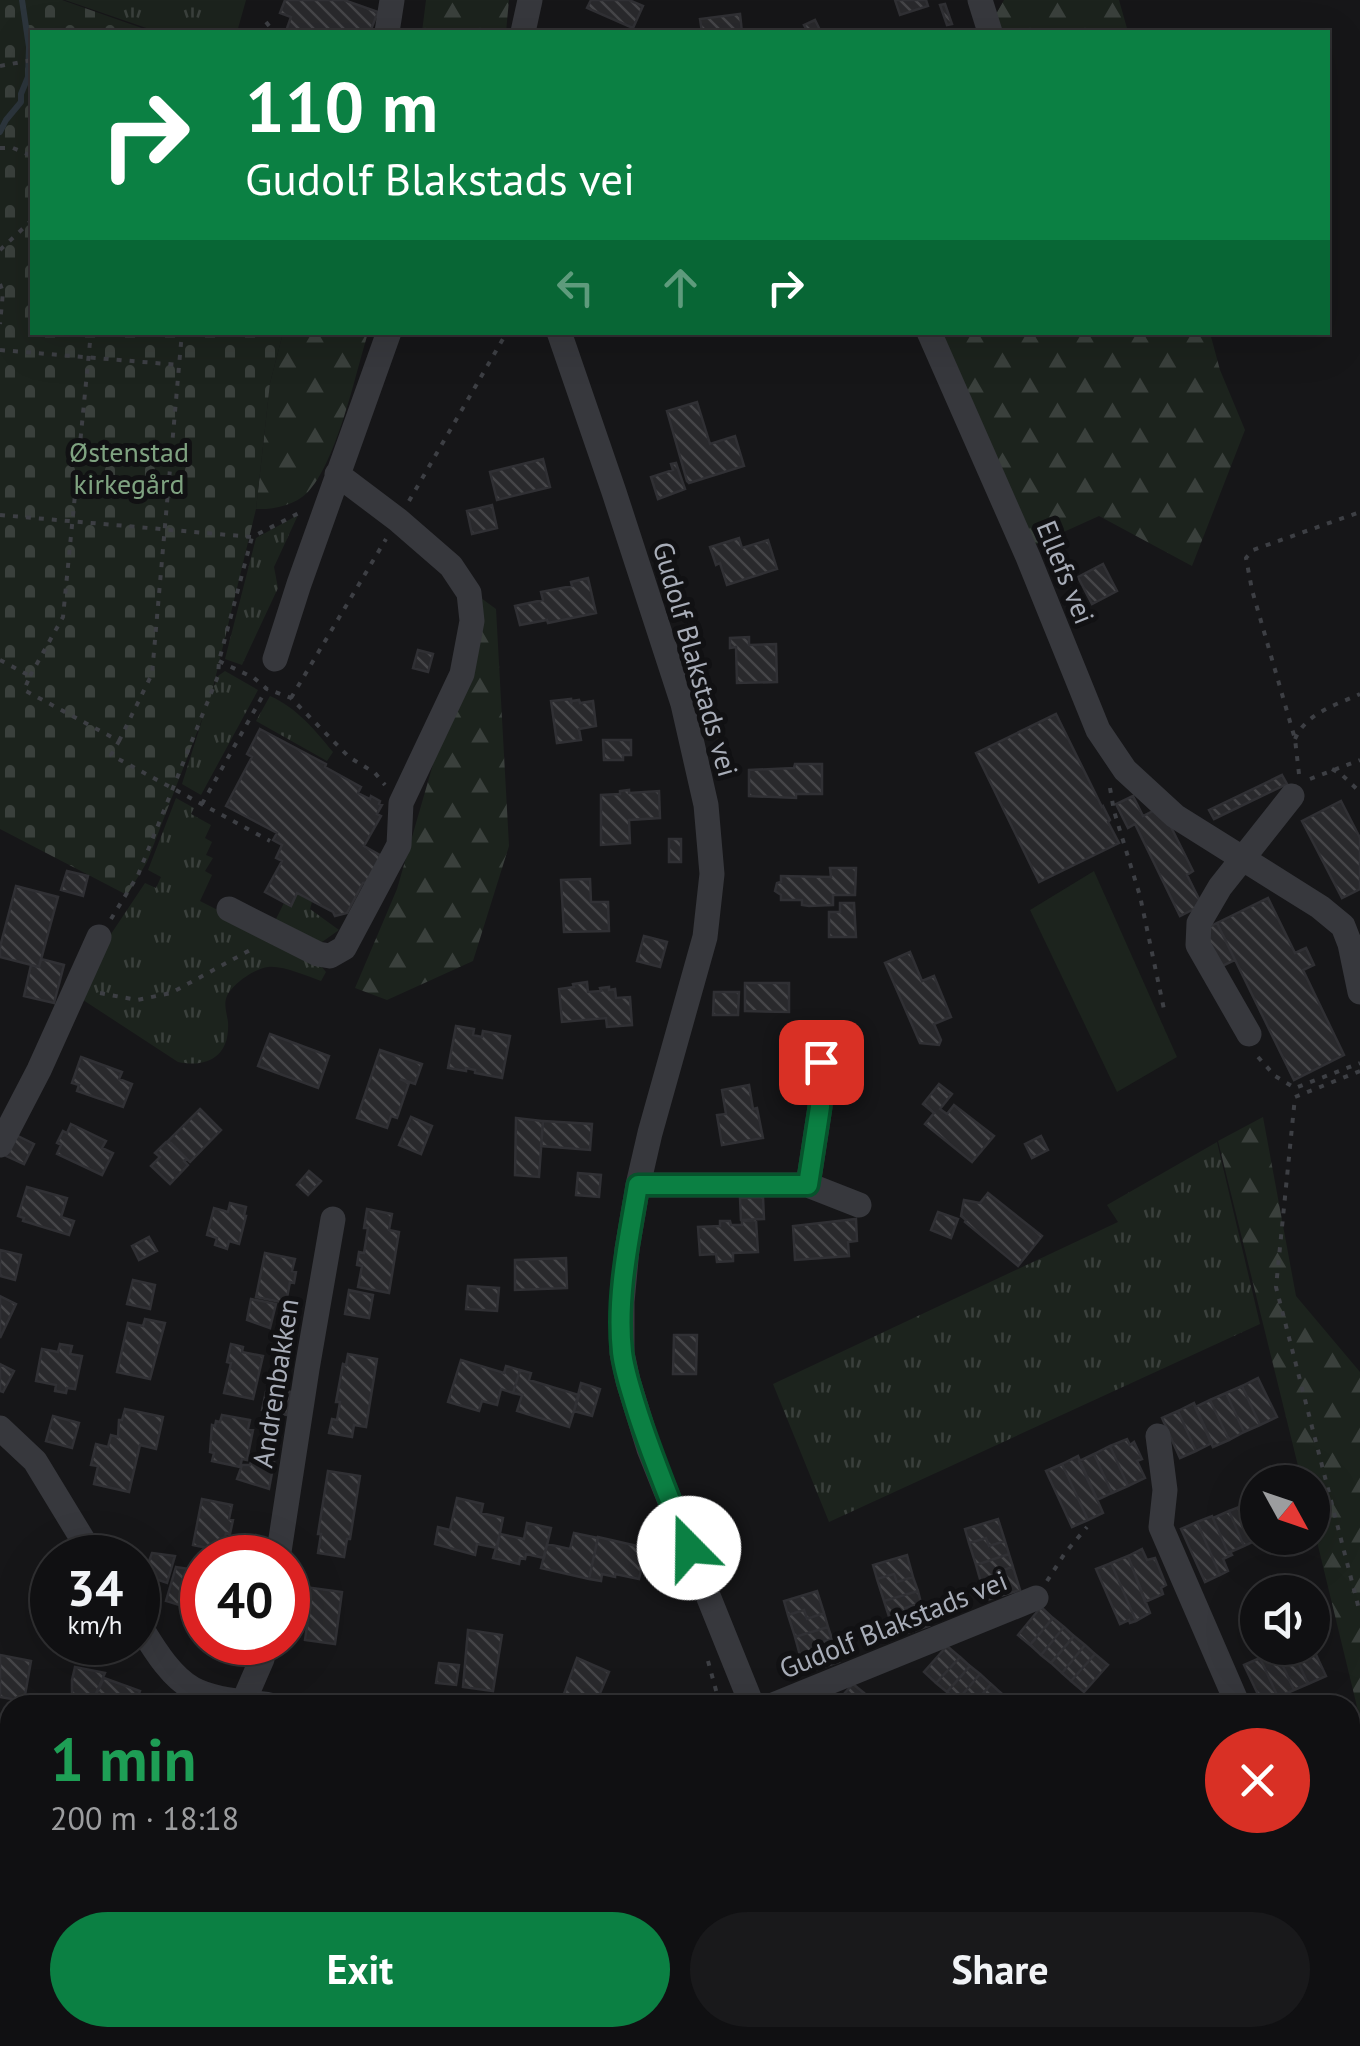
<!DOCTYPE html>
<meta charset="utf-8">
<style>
body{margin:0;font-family:"PT Sans",sans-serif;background:#19191b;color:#f1f3f6;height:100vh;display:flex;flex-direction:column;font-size:38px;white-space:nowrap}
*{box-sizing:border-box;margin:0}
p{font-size:32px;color:#9c9d9f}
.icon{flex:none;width:55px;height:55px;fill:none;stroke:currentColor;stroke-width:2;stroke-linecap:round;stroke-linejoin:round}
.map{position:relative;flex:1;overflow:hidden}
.details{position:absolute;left:0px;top:1695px;width:1360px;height:352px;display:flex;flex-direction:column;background:#101012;border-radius:30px 30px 0 0;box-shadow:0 10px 40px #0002,0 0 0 2px #303032}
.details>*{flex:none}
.guide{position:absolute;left:30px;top:30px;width:1300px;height:305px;border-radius:0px;box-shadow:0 10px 40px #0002,0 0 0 2px #303032;background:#0b8043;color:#fff;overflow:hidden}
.needle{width:65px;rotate:130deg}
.controls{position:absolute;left:1240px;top:1465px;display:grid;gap:20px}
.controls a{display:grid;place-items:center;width:90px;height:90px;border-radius:50%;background:#101012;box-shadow:0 10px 40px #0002,0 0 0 2px #303032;font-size:50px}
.speed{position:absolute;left:30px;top:1535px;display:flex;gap:20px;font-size:50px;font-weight:700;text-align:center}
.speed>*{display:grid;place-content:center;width:130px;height:130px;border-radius:50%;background:#101012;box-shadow:0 10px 40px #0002,0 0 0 2px #303032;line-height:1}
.speed small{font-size:25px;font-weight:400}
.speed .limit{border:15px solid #d22;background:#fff;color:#111}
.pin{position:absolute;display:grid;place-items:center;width:85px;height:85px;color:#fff;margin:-42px;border-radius:20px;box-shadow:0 5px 15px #0006}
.me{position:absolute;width:110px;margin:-55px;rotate:338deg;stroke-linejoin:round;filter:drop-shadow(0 0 8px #0008)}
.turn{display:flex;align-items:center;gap:35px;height:210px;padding:0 50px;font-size:45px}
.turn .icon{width:130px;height:130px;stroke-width:2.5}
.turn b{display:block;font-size:70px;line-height:85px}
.lanes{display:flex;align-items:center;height:95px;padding:0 50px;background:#0003;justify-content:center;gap:50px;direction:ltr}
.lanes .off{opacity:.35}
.round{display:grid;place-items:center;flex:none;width:105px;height:105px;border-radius:52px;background:#19191b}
.headline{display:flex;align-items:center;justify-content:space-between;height:170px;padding:0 50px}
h1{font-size:60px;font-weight:800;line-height:75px;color:#1e9e55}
.action{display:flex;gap:20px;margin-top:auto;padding:20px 50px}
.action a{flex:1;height:115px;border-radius:60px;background:#0b8043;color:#fff;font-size:40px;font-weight:800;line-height:115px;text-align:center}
.action a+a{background:#19191b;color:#f1f3f6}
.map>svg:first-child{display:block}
.grass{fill:url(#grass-tufts)}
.forest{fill:url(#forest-firs)}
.cemetery{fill:url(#cemetery-stones)}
.green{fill:#1c231d}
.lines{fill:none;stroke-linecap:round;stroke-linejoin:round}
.stream{stroke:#2c353c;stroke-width:6}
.building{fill:url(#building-back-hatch);stroke:#303034;stroke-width:2.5}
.path{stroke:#3d3f44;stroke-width:4;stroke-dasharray:5 8;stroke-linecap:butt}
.minor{stroke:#37383d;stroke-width:25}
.major{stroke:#53555c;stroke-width:32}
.route-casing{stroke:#07532c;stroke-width:25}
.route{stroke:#0b8043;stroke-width:18}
.labels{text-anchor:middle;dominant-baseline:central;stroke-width:10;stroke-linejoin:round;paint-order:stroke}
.park-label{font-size:28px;fill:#7fa381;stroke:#111113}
.street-label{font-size:28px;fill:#a8adb8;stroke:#111113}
</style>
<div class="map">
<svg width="1360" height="2046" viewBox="0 0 1360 2046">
<defs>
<pattern id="grass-tufts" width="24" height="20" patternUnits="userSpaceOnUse" patternTransform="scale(2.5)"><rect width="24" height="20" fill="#1c231d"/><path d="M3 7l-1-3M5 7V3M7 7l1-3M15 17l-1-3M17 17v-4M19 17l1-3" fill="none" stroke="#3a403c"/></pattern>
<pattern id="forest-firs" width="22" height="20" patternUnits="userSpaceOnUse" patternTransform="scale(2.5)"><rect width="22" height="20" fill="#1c231d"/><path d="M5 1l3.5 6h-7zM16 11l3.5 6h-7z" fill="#3a403c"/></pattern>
<pattern id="cemetery-stones" width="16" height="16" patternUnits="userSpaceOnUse" patternTransform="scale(2.5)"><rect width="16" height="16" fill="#1c231d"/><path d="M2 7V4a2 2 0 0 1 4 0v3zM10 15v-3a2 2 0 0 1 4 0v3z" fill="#3a403c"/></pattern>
<pattern id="building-back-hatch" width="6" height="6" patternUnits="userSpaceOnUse" patternTransform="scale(2.5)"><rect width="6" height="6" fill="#29292c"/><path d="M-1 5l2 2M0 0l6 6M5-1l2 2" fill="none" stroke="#454548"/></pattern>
</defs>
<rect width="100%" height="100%" fill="#161618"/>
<path class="grass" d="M65,0H246L237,32H158Z
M298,515L274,567L278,588L242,665L225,659L256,538Z
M225,671L258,690L201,795L182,784L208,701L218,676Z
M270,696C297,708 315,730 333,752L327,761L256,721Z
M176,798L194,808L191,814L211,825L205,838L212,842L206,855L213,858L205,871L212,875L200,901L316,960L326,972L321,981C307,976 282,965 268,967C255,968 229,986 226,999C224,1005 227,1015 228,1022C230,1056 208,1068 178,1062L77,996L99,952L145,883L156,888L161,877L148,870Z
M297,894L312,902L310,909L339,930L322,942L272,927L285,901L291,905Z
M1217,1142L1260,1324L829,1522L773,1384L1118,1222L1107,1205Z"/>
<path class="forest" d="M426,0H509L506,32H422Z
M1004,0H1119L1128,32H1002L989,26Z
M948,332L1210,333L1220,370L1245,430L1192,566L1099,516L1026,549L932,338Z
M283,333H368C355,375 337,462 307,493C295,505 272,510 256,509L270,383Z
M481,598L496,609L509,846L473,961L387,1000L355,988L397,889Z
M1263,1117L1296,1296L1360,1372V1719L1313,1525L1312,1482H1302L1218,1141Z
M1360,1854V2046H1305L1302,2040L1303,2038H1350V1890Z
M1161,2038H1256L1262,2046H1168Z"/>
<path class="cemetery" d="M0,0H62L153,32H32V332L283,333L270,383L256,509L211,696L147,862L127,895L0,829Z"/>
<path class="green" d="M1094,871L1177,1057L1117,1092L1030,910Z"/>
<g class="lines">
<path class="stream" d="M0,132L6,120L21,102V94L28,77L29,47L22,0"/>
</g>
<path class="building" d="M285,0H344L378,12L370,32H290L286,31L291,17L280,13Z
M591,0H629L643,6L633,28L587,8Z
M895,0H926L928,6L900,15Z
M945,4L952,24L947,25L940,5Z
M740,14L742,32H702L700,19Z
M815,20L821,32H808L804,25Z
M697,402L710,444L735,436L744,466L689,483L687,481L667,411Z
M543,459L550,487L497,500L490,472Z
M676,463L685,489L658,499L651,477L673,470L671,464Z
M492,505L497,528L472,534L467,511Z
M739,538L742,548L768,540L777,569L727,585L720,563L716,565L710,547Z
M1103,564L1117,591L1092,604L1078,577Z
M588,578L596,613L548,623L547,620L520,625L515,606L543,600L541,592L572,586L571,582Z
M749,637V645L776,644L777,682L737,683L736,647L730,648V638Z
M418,650L433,654L428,672L413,668Z
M571,699V704L572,701L579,700L580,703L593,701L596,726L579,729L581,740L557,743L551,701Z
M1056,714L1102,807L1103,806L1110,820L1108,822L1119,843L1039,882L976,753Z
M260,729L326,764L325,767L361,787L358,793L370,799L371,796L380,801L379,804L382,805L377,814L381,816L364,846L380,855L381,858L370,882L363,883L347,913L335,916L333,912L297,893L291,906L265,892L282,861L276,858L282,845L273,840L277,833L226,806L252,757L247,754Z
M603,740H631V755H623V760H604Z
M795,764H822V794H796V798L749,796V770L794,768Z
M1282,775L1287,784L1214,819L1209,810Z
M629,790V793L659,791L660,818L629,820L630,843L601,845V795L620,794V791Z
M1133,796L1143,816L1161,807L1193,871L1187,875L1202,905L1180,916L1135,824L1128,828L1116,804Z
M1341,801L1360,838V889L1342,898L1302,821Z
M669,839H681V862H669Z
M830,868H856L855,895H833V905L809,906L802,905V900H781V895L775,891L777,883L781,882V876L831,877Z
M67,871L88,876L83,896L61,890Z
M590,879L591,902H608L609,931L564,932L561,880Z
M16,886L58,897L39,967L0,957V947Z
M1268,898L1295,953L1306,948L1314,965L1303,970L1344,1055L1294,1080L1217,923Z
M840,903H854L856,937H829V912H840Z
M1217,923L1235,960L1220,967L1203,930Z
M644,936L667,942L660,967L637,961Z
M910,952L922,981L934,976L951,1017L934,1024L941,1040L939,1045L920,1043L885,963Z
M41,959L64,965L54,1003L24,996L31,965L39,967Z
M587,982L588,992L601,991L600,988L609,987V990L615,989L616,998L630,997L632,1025L607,1027L606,1018L562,1022L559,989L574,987L573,984Z
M745,983H789V1012L745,1011Z
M714,992H739L738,1015H713Z
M456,1026L474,1029L473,1035L482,1037L483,1031L510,1036L502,1078L475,1073V1070L466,1068V1071L448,1068Z
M270,1034L329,1056L318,1088L258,1066Z
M849,1045L861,1071L841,1081L829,1054Z
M380,1050L422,1064L415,1084L400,1079L409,1083L397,1118L391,1116L387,1128L357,1118Z
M81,1057L122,1072L119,1079L132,1084L123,1107L77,1091L79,1085L72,1083Z
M939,1084L952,1094L940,1109L947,1114L954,1105L994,1136L972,1162L925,1124L934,1113L923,1104Z
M749,1085L753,1109L757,1108L763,1138L722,1145L717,1115L726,1114L722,1090Z
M200,1109L221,1130L190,1162L168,1141Z
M411,1117L432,1126L421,1154L399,1145Z
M516,1118L543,1121L539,1177L515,1175Z
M543,1121L592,1124L590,1150L541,1146Z
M71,1124L106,1141L102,1148L113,1153L102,1175L57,1154L61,1145L57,1143L63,1131L67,1133Z
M16,1135L34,1144L24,1164L6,1156Z
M1041,1136L1048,1150L1032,1158L1025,1144Z
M166,1142L171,1143L186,1158L184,1161L188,1165L170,1184L151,1166L160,1157L155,1153Z
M309,1171L321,1181L308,1195L297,1185Z
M578,1173L601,1175L599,1197L576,1195Z
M27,1187L67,1198L61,1217L74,1221L69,1235L23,1221L24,1218L18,1216Z
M988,1193L1042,1236L1018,1266L965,1222L966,1220L961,1216L964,1200L980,1203Z
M763,1197L764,1219L741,1220L740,1198Z
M230,1203L246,1207L244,1216H246L239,1244L229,1241L227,1249L215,1245L217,1238L207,1235L214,1208L228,1212Z
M367,1209L392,1214L389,1230L399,1232L389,1293L358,1287L362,1266L357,1265L359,1252L364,1253L368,1228H364Z
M938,1212L958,1219L951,1238L931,1230Z
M856,1219L857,1241L848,1242L849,1256L795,1260L793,1226Z
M756,1220L758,1252L733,1253V1261L717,1262L716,1254L700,1255L698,1227L720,1226V1221H730L731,1225H742V1221Z
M149,1237L157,1251L139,1260L132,1246Z
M0,1250L21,1255L15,1280L0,1276Z
M265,1253L295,1259L292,1271L296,1272L294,1283L290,1282L286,1303L256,1297Z
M566,1258L567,1288L515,1290V1260Z
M133,1280L155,1285L150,1309L127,1304Z
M468,1286L499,1288L497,1311L466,1309Z
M349,1290L373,1295L369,1318L345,1314Z
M0,1296L16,1304L0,1338Z
M251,1299L276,1304L270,1328L247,1320Z
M145,1319L165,1323L150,1379L117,1372L128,1323L143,1326Z
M674,1335H697L696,1374H673Z
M60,1344L72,1346L70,1354L82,1356L75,1389L67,1388L66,1393L55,1391L56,1385L36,1381L42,1349L58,1352Z
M231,1344L243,1347L242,1352L263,1356L253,1399L224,1393L231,1363L227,1362Z
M348,1354L377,1359L366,1427L354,1425L352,1437L329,1433L332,1419L337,1420L340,1402H336L343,1364L346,1365Z
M461,1360L504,1373L506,1366L520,1370L513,1393L501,1389L497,1405L482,1401L479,1411L448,1402Z
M0,1364L14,1371L3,1392L0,1391Z
M520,1370L531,1373L529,1380L579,1395L569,1427L517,1411L522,1395L513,1393Z
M1258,1378L1277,1417L1260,1425L1242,1386Z
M581,1383L600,1389L592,1416L574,1411Z
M1242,1386L1260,1425L1244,1432L1226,1393Z
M267,1387L291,1392L287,1415L262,1410Z
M1226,1393L1244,1432L1229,1440L1210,1400Z
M1210,1400L1229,1440L1213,1447L1195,1407Z
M1194,1403L1212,1443L1196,1451L1178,1411Z
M125,1409L163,1417L156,1449L140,1445L129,1492L94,1484L98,1466L91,1465L96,1444L108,1447L111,1435L118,1437L119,1420H122Z
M1178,1411L1196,1451L1180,1458L1162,1418Z
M222,1415L250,1420L248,1429L253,1430L247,1460L242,1459L240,1467L212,1461L214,1453L210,1452L212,1425L215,1426L216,1421L220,1422Z
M53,1416L79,1423L72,1448L46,1441Z
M1127,1439L1130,1445L1134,1442L1142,1459L1137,1461L1145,1478L1128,1486L1110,1446Z
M1110,1446L1128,1486L1112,1493L1094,1454Z
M1094,1454L1112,1493L1097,1500L1079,1461Z
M1078,1456L1103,1513L1088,1520L1062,1464Z
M252,1459L274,1462L269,1489L237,1479L242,1465H250Z
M1062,1464L1088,1520L1072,1527L1046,1471Z
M328,1471L360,1476L350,1539H347L344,1557L318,1553L321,1534H318Z
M457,1498L483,1504L481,1513L503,1518L497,1548L477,1544L475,1555L435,1544L438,1527L450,1530Z
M202,1499L232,1505L229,1519L233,1520L230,1534L226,1533L222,1551L193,1545Z
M1258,1499V1536L1244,1505Z
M1244,1505L1259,1539L1244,1546L1229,1511Z
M1229,1511L1244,1546L1228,1553L1213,1518Z
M1212,1516L1228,1553L1230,1552L1232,1555L1223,1559L1228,1571L1220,1575L1197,1522Z
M998,1519L1005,1541L989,1546L986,1538L969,1543L965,1529Z
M1197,1522L1220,1575L1205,1582L1181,1529Z
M527,1523L551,1528L544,1558L526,1554L525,1559L520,1558L519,1564L493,1558L500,1534L524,1539Z
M574,1533L598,1538L589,1579L541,1568L547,1544L570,1549Z
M598,1537L646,1548L639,1579L615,1574V1577L602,1574L601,1581L589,1579Z
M986,1538L989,1546L1005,1541L1009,1554L976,1565L969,1543Z
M1142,1549L1147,1560L1155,1558L1166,1585L1161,1588L1163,1594L1145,1602L1128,1556Z
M152,1553L175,1556L167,1583L144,1575Z
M1009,1554L1013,1567L996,1572L999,1581L982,1586L976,1565Z
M907,1555L913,1577L897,1582L894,1574L877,1579L873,1565Z
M1128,1556L1150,1613L1136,1621L1111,1563Z
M1111,1563L1136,1621L1130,1623L1129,1620L1120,1624L1096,1569Z
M176,1567L202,1571V1623L183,1618L186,1607L166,1601Z
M1013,1567L1020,1590L987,1600L982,1586L999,1581L996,1572Z
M894,1574L897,1582L913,1577L918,1591L884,1601L877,1579Z
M305,1587L342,1592L335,1644L305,1640L308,1619L300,1618Z
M817,1591L824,1613L807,1619L804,1610L788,1615L784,1601Z
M918,1591L921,1603L905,1608L908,1617L891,1623L884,1601Z
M921,1603L929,1626L895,1637L891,1623L908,1617L905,1608Z
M1041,1607L1053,1618L1030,1645L1018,1635Z
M804,1610L807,1619L824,1613L828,1627L795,1637L788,1615Z
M1053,1618L1064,1627L1041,1655L1030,1645Z
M828,1627L832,1639L815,1645L818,1653L801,1659L795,1637Z
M1064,1627L1074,1636L1051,1663L1041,1655Z
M468,1630L502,1635L493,1691L463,1687Z
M1074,1636L1085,1645L1062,1673L1051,1663Z
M832,1639L839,1662L805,1673L801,1659L818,1653L815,1645Z
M1085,1645L1095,1654L1071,1681L1062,1673Z
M947,1646L960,1657L936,1683L924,1672Z
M1312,1646L1326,1676L1308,1684L1292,1648Z
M1284,1648H1292L1308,1684L1294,1690L1276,1651Z
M1276,1651L1294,1690L1278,1697L1260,1658Z
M1095,1654L1108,1665L1084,1692L1071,1681Z
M0,1655L31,1661L24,1701L0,1697Z
M960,1657L970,1666L947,1692L936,1683Z
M577,1658L609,1672L598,1698L596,1697L593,1705H560Z
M1260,1658L1278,1697L1281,1704L1279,1705H1263L1244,1665Z
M439,1663L459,1665L456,1685L436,1683Z
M970,1666L980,1674L957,1701L947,1692Z
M75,1667L105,1673L91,1705H72V1680Z
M980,1674L991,1684L973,1705H961L957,1701Z
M104,1678L140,1691L135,1705H91Z
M853,1684L864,1693L853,1705H834Z
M991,1684L1001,1693L991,1705H973Z
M864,1693L875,1703L873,1705H853Z
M1001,1693L1013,1703L1012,1705H991Z
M680,1695L688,1699L690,1696L698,1699L696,1702L702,1705H676Z
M1350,1732L1360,1754V1765L1350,1770Z
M0,2025L10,2029L6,2046H0Z
M405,2038H444L440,2046H401Z
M679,2038H686L698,2046H673Z
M686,2038H714L716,2039L711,2046H698Z
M934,2038H966V2041L933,2046Z"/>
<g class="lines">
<path class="path" d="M266,22L274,32
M0,66L32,60
M0,148H13L32,156
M0,250L32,220
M0,284L3,292L0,324
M0,350L179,365
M409,501L507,332
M0,515L252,537L299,513
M0,660L30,676L24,690L119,741L111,755L270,841
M219,661L254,678L267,689L291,698L349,757L375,773L385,785
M30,676L63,617L91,332
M291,698L386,539
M1295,739C1306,713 1336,705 1360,694
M119,741L152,674L182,332
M1332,769L1341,774L1360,792
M1299,774L1295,739L1252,590L1246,558L1253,550L1360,512
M1310,779L1360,760
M1110,788L1114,811L1140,896L1165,1014
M202,804L267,688
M111,919L138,875L218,676L219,661L252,537
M100,993L137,1000L171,993L252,949
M1258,1057L1275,1076L1295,1088L1360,1063
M1360,1071L1295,1097L1276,1287L1360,1613
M1047,1581L1065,1553L1087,1527
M708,1661L720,1705
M1350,1981L1360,1942
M1221,2038L1231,2046
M1327,2046V2038"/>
<path class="minor" d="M980,0L990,32
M387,32L392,0
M523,32L530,0
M559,332L614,492L683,704L706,805L712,874L705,937L650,1133L638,1185L627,1249L622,1302V1353L628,1381L649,1449L752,1705
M929,332L1028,557L1098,730L1125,770L1175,816L1320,907L1343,926L1350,944L1360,992
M275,659L299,584L389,332
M229,909L318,954L330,956L344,948L399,845L401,803L462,674L472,621L469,593L451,566L398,520L337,474
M1249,1034L1198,945L1199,923L1220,887L1292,796
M0,1145L39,1070L99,937
M638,1185H808L859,1205
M808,1185L820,1107L821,1062
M0,1428L35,1461L94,1558
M1158,1436L1165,1490L1161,1527L1238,1705
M278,1558L307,1369L333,1219
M138,1623C152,1645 169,1676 193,1689C215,1701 246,1701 270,1705
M242,1705L262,1659L266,1642
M773,1705L1036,1598
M737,2038L738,2046
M904,2038L906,2046
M1286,2038L1289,2046
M454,2046L457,2038"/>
<path class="major" d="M1123,2038L1130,2046
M536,2046L540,2038"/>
</g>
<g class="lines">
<g class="route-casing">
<path id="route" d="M689,1548C670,1500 650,1453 635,1404C630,1387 624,1370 622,1352C616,1297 629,1239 638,1185H808L820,1107L821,1062"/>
</g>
<use href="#route" class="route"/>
</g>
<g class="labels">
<g class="park-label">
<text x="129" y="451">Østenstad<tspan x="129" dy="32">kirkegård</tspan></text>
</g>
<g class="street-label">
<text transform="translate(1066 572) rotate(68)">Ellefs vei</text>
<text transform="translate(696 659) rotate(74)">Gudolf Blakstads vei</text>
<text transform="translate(275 1383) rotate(-81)">Andrenbakken</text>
<text transform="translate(893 1624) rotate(-22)">Gudolf Blakstads vei</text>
</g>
</g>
</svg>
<div class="controls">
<a><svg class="needle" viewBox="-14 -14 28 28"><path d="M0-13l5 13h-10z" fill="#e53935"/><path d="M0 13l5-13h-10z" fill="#9c9d9f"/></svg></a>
<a><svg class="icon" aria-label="sound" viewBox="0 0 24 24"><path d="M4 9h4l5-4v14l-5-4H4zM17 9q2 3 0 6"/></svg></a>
</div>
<div class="speed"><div>34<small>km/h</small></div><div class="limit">40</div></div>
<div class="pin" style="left:821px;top:1062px;background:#d93025"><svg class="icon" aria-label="arrive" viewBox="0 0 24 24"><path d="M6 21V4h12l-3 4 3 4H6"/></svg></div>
<svg class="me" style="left:689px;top:1548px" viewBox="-20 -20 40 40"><circle r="19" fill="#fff"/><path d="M0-13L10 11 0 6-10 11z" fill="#0b8043"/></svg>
<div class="guide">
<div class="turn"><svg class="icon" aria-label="right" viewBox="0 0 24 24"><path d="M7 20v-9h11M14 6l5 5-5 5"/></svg><div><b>110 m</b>Gudolf Blakstads vei</div></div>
<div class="lanes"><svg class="icon off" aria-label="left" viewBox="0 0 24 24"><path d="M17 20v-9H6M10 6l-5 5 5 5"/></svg><svg class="icon off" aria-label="ahead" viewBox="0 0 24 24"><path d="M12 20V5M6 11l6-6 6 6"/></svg><svg class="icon" aria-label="right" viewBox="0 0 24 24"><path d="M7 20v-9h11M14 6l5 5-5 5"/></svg></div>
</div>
<section class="details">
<div class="headline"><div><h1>1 min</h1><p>200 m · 18:18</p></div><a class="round" style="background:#d93025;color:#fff"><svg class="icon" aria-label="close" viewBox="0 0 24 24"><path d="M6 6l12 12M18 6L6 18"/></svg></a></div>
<div class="action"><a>Exit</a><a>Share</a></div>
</section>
</div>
